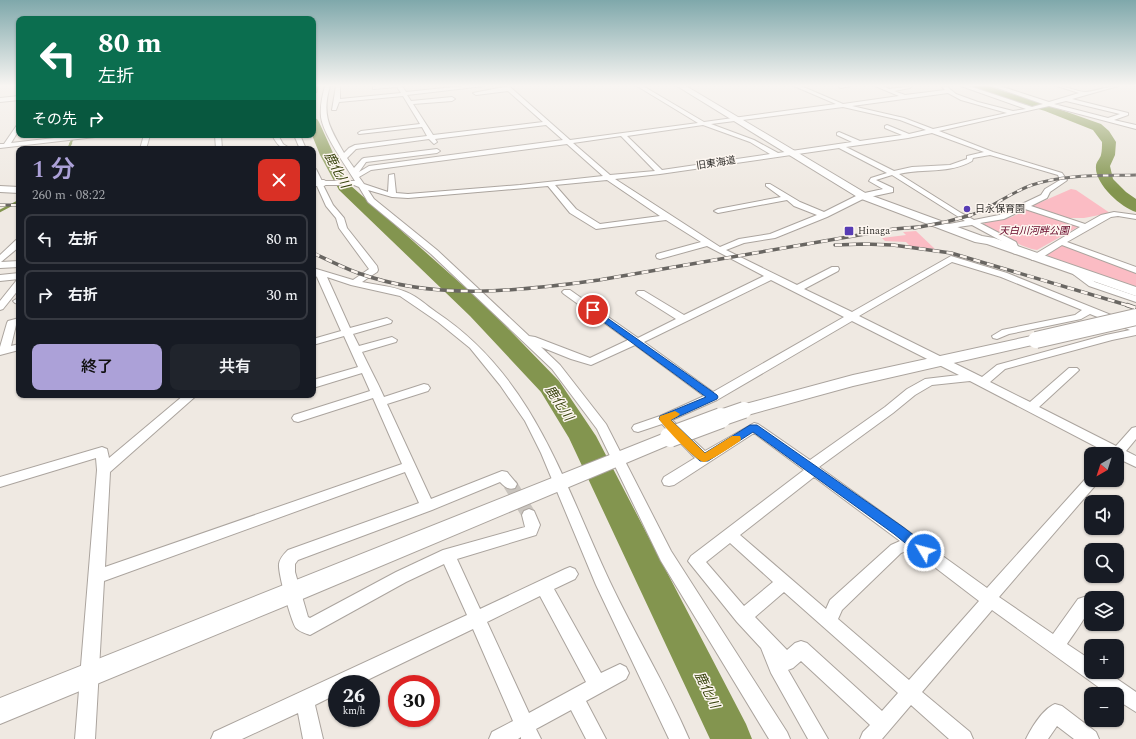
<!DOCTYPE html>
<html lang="ja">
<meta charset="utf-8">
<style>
body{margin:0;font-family:Spectral,"Noto Sans JP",serif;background:#20242c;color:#f1f3f6;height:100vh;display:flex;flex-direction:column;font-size:15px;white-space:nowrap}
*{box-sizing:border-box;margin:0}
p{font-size:13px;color:#9ea1a6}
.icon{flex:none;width:22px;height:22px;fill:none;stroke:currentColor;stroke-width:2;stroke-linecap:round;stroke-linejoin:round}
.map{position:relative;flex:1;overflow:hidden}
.panel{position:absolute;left:16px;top:146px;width:300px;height:252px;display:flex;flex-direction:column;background:#171b24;border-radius:8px;box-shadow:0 1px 3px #0004}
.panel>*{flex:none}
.top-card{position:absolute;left:16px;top:16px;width:300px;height:122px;border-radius:8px;box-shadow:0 1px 3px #0004;background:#0b6e4f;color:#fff;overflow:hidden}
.needle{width:26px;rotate:219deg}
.buttons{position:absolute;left:1084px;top:447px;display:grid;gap:8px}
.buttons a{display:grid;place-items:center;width:40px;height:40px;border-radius:8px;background:#171b24;box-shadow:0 1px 3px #0004;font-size:20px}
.speed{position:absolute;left:328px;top:675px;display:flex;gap:8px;font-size:20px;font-weight:700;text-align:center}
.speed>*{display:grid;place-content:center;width:52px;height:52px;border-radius:50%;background:#171b24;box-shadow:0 1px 3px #0004;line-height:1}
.speed small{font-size:10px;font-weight:400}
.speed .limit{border:6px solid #d22;background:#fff;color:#111}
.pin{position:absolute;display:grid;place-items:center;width:34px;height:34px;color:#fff;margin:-17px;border:2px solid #fff;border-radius:50%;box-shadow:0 1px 4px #0007}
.me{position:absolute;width:44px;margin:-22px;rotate:307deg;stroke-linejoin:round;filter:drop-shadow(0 0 3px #0008)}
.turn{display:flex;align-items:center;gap:14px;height:84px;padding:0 16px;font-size:18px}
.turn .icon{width:52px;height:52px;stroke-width:2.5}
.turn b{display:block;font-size:28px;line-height:34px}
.then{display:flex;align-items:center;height:38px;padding:0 16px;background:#0003;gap:8px;font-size:15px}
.round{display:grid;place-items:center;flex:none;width:42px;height:42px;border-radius:8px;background:#20242c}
.overview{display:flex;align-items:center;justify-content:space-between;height:68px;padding:0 16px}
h1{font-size:24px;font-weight:600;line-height:30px;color:#aca1d8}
.action{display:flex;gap:8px;margin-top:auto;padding:8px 16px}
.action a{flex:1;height:46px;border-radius:8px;background:#aca1d8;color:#111;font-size:16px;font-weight:600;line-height:46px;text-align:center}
.action a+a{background:#20242c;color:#f1f3f6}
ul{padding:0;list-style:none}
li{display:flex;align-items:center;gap:12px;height:50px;margin:0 8px 6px;padding:0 8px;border:2px solid #363941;border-radius:8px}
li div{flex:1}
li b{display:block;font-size:15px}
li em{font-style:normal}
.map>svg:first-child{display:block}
.green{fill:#fbbcc4}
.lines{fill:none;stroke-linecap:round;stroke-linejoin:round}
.stream-far1{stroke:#83954f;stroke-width:2}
.stream{stroke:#83954f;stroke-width:2.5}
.river{fill:#83954f;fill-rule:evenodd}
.street-tunnel{stroke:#c9c4be;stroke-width:14;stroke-dasharray:14 7;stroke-linecap:butt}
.street-casing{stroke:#aba49e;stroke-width:2}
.secondary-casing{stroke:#aba49e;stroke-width:2}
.street{fill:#fff;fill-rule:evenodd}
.secondary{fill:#fff;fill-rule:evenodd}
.rail-far2-casing{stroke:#696662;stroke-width:3}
.rail-far1-casing{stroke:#696662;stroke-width:3.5}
.rail-casing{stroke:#696662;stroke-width:4.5}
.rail-far2{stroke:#fdf6f0;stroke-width:2;stroke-dasharray:5.5;stroke-linecap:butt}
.rail-far1{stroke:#fdf6f0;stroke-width:2.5;stroke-dasharray:7;stroke-linecap:butt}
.rail{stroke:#fdf6f0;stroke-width:3;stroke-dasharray:9;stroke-linecap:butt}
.secondary-bridge-far1-casing{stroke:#aba49e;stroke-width:18;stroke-linecap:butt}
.secondary-bridge-casing{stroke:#aba49e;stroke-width:22;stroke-linecap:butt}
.secondary-bridge-far1{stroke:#fff;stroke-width:16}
.secondary-bridge{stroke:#fff;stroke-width:20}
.route{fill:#1a73e8;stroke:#114b97}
.slow{fill:#f59e0b}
.poi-dot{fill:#573cb4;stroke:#fdf6f0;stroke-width:1.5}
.labels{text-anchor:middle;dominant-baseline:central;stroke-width:3;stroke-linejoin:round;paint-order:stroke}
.far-street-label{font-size:10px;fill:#32302d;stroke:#fdf6f0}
.far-poi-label{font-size:10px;fill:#32302d;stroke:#fdf6f0;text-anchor:start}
.far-park-label{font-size:10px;font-style:italic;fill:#630023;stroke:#fdf6f0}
.water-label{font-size:13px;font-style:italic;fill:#333f07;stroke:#fdf6f0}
</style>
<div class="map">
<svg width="1136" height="739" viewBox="0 0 1136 739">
<rect width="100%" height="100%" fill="#efe9e2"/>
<path class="green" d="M1071,189L1076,190L1110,213L1084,218H1067L1032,206Z
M1024,210H1030L1078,227L1037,250C1020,248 1002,233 985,225L984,223L1012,217Z
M916,231L935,249L910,246L906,242L885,241L882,238L906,235L903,232Z
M1062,245L1136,272V287L1048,256L1047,254Z"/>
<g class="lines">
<path class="stream-far1" d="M70,144L75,135"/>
<path class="stream" d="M68,149L71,143
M0,211L19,201"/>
<path class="river" d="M313,86H319L317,93L313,94Z
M969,86H988L997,89L1053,107L1101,124L1109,131L1116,142L1115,155L1110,166L1113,179L1126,192L1136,199V212C1121,208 1094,183 1096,166C1096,162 1100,159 1101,155C1102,151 1102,146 1102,142L1093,130L1045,111L970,88Z
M313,118L317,119L319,122L334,155L350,185L486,306L559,381L596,436L746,724L752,739H710L569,438L541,392L470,316L339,190L320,155L312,135Z"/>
<path class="street-tunnel" d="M510,484L529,515"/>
<g class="street-casing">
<path id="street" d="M325,86H330C321,116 330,128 344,153L349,148L355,145L427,136L422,127L359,134L358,133L361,131L420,124L403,96L339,102L336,110H332L336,86H340V99L401,93L397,87L373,89V87L376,86H402L406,92L463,86H484L407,95L411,101L452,97L455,99L452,101L413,104L433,135L543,122L508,91L476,95L473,93L509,86L570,140L698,123L637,86H643L704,122L836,104L794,86H801L843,104L899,96L875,86H883L889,89L912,86L910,88L894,91L905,95L945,90L942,87L946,86L956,94L978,102L1013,111L1026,109L961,86H969L1032,107L1043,104L992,86H1000L1049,102L1079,93L1057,86C1067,86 1077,92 1086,92C1097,91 1107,86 1118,86L1072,99L1128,113V115L1114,120L1136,125V129L1049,106L939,131L993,152L1062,173L1067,180L1066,181L1050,192L1047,198L1031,206L1085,224L1101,215L1114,212L1136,215V219L1118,216L1111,217L1067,242L1136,267V273L1062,245L1038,260H1032L1031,258L1032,256L1080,227L1025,209L1004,219L980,223L1016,242L1020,251L1016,254L1013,253L1009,245L972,225L944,229V225L965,221L892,175L876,180L893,188V192L865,198L827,217L775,238L744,243L726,250L797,285L832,267H838L839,269L838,271L804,289L852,312L951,256L1007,273L1136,325V335L1112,340L1005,369L990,382L1030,402L1069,368H1077L1079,370L1077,372L1039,407L1116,446L1132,428L1136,427V439L1126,451L1136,456V467L1117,458V454H1110L970,381L932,385L915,395L893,413L819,467L987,588L1088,476H1091V480H1100L999,597L1053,634L1078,599L1084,597L1090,599C1094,609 1073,634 1067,644L1091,660V672H1107L1136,692V712L1117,700V694H1108L992,610L922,692L970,732L973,739H949L911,705L882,739H860L863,732L870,725L801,661L793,668L788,670L828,739H808L771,673L761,648L737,622L688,561L691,556L804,470L754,433L674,485L669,486L664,485L662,481L664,477L695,458L662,424L638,432L634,431L632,428L634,425L660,416L704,396L635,345L591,365L571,359L541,347L560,365L606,424L671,551L787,732L790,739H769L661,561L597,429L552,369L431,254L368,202L359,187L354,185H323L333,205L344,218L347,228L377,266L378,270L377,272L362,282C376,285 393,286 406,292C417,296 427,306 436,312C534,377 563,482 610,582C635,635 666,685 689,739H669L596,585L541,453L525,421L500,385L470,348L438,322L400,296L351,285L327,277L350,328L387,318L392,321L391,323L353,334L359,346L392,337L397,340L396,342L362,352C369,367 377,381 384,397L424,384L428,385L430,388L428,391L387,404L431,499L502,471L507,472L517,484L515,488C508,490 505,487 500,482L432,510L298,560L295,564V572L308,617L310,618L396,572L443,550L525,527L522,515L524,511L529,509L534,511L540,525L536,535L457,559L480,609L565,569L570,567L575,569L578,574L575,579L554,589L601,673L620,664L626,667L629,673L626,679L586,701L606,739H586L571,710L536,729L541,739H521V737L518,739H489L492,732L513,721L473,629L359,684H337V694L315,705L323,739H303L298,713L242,739H211L214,732L467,615L444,564L406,582L310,635C305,633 300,632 296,628C291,621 278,573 279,564C280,558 284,554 288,550L419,503L405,472L104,581L95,739H75L97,470L96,458L0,487V477L102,447L107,449L109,458L184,395H197L110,472L105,567L402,464L373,398L298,422L294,421L292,418L294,415L370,391L362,373L313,388V380L358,367L344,336L313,345V339L341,331L317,277L313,274V268L353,280L369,269L339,228L336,218L326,206L313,177V167L316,169L322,181H355C346,166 323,134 321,117C320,106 322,97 325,86ZM948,93L961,100L1007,113L933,129L904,118L852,106ZM1066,101L1120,114L1108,118L1054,104ZM843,107L900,120L926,130L909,134L887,125L885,126V128L902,135L860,141L839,132L837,133V135L852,142L778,153L754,140L711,124ZM546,125L563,140L369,166L359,172L366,162L437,153L440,151L437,149L364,158L362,159L354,168L347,158L356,149L429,139L434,144L437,142L435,139ZM703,125L750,142L770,154L662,170L627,136ZM932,133L984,152L967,156V159L950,165L912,167L894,171L846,147L908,138ZM621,136L655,171L610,175L573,143ZM567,144L603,176L520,185L408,194L396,193L394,174L389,175L388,192L364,184L359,177L371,170ZM839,148L887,173L871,178L869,181L883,189L860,194L824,212L800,202L770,184H766V186L781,197L718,209L714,211L718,213L787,200L794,206L817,215L770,234L739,239L720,247L615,179L660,174ZM990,155L1058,175L1060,180L1045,189L1041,195L1022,204L999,215L974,220L961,213L899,174C923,168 950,174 972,161L973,158ZM607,180L660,216L600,224L576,209L555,185ZM548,186L570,213L596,229L666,220L701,242L657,254L656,256L657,258L660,259L707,246L764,276L684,315L644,291H638L636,293L638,295L676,319L638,338L570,290H564L562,292L564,294L628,340L590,358L535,337L529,336L437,250L374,199L368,190L392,197L408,198ZM952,262L1001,277L1082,310L1075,315L1002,330L992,336L993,338L997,339L1009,334L1081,319L1090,314L1130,330L1106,335L997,365L982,377L859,316ZM771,280L844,317L713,392L644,342ZM852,321L959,375L925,379L907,389L885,407L810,460L758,424L754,423L705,451L672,420L717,400ZM814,477L900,541L891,545L830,600L826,609L740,535ZM730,543L773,582L744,606L706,562ZM911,549L979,601L909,680L838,619L842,610L901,553ZM784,592L898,693L882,711L807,643L801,641L795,643L787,650L755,617ZM540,596L586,682L529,713L487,622Z
M851,86L841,88L839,87V86Z
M19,96V100L0,102V98Z
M19,124V130L11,143L80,135H98L95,137L0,148V144H4L17,125Z
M144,135H150L146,149H140Z
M215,135H221L222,149H216Z
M272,135H278L283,144L291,149C280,149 277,144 272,135Z
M294,135H300L306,149H300Z
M16,240H19V247L1,262L19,261V267L0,268V255Z
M1076,269L1095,282L1136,296V302L1089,286L1073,274L1072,272L1073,270Z
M19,273V279L0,281V275Z
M19,280V289L3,309L0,310V301L16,281Z
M18,298L19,304L15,303L13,301Z
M19,318V324L16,325L11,346L19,344V350L0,355V347L7,323L8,321Z
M1055,704L1062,706L1096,732L1099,739H1074L1057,726L1048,739H1026C1032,727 1043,709 1055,704Z"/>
</g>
<g class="secondary-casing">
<path id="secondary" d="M677,86H686L867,194L982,236L994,238L1136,287V296L987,244L975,242L859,198Z
M313,180H324L329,183L324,186H313Z
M0,186L19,187V193L0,192Z
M1036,335L1041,337L1044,340L1041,343L853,386L744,416L738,414L735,410L738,406L853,375Z
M670,431L676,432L679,437L676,442L300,600L0,724V698Z"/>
</g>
<use href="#street" class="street"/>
<use href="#secondary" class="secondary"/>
<g class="rail-far2-casing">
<path id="rail-far2" d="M0,205H19
M968,216C991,209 1009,193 1032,185C1065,174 1101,176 1136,175"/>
</g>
<g class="rail-far1-casing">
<path id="rail-far1" d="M914,228L946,222L971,215
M835,245L864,244L893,245L951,253L1130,306
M313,253C328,260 342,267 358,273C435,301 520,291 599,280L894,229L918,227"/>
</g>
<g class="rail-casing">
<path id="rail" d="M1127,305L1136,308"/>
</g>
<use href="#rail-far2" class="rail-far2"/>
<use href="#rail-far1" class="rail-far1"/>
<use href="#rail" class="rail"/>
<g class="secondary-bridge-far1-casing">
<path id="secondary-bridge-far1" d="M1036,340L1136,317
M718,419L744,410"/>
</g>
<g class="secondary-bridge-casing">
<path id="secondary-bridge" d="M670,437L721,418"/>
</g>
<use href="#secondary-bridge-far1" class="secondary-bridge-far1"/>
<use href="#secondary-bridge" class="secondary-bridge"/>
</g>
<linearGradient id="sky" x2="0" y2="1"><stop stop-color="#7fa8ab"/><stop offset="0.45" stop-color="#f8f5f2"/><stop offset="1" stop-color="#f8f5f2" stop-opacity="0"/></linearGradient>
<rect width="1136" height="190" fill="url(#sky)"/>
<path class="route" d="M593,308L717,395L718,397L717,399L671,420L705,453L750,425H757L903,527L929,547L931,551L929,555L924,556L920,555L894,534L753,432L708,461H700L688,450L659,419L660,416L706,397L590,312V309Z"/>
<path class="slow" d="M675,411L680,414L678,416L671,420L705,453L732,436H740L741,439L740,441C734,445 709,462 704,462C697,462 663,426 659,419L660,416Z"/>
<g class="poi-dot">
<circle cx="967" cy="209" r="4"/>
<rect x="844" y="226" width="10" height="10" rx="2"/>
</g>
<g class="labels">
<g class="far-street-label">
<text transform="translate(716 163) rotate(-9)">旧東海道</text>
</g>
<g class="far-poi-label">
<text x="975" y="209">日永保育園</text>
<text x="858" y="231">Hinaga</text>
</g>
<g class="far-park-label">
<text x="1034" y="231">天白川河畔公園</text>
</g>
<g class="water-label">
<text transform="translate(337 170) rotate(62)">鹿化川</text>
<text transform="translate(559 403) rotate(56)">鹿化川</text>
<text transform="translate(707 690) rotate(64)">鹿化川</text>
</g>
</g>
</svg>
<div class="buttons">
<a><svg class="needle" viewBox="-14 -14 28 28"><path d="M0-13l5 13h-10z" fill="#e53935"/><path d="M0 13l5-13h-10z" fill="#9ea1a6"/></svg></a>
<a><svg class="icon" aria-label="sound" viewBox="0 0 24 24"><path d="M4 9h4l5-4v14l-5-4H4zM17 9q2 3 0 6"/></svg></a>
<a><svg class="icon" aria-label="search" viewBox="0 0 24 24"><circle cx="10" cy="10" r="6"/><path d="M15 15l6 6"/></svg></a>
<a><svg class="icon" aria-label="layers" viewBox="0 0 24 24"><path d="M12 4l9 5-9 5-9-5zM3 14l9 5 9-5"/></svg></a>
<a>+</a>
<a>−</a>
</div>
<div class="speed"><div>26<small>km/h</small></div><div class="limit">30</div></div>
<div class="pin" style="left:593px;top:310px;background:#d93025"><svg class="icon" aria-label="arrive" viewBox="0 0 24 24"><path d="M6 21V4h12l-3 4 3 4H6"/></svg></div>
<svg class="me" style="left:924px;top:551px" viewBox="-20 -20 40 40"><circle r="17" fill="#1a73e8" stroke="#fff" stroke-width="3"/><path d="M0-11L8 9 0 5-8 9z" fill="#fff"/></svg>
<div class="top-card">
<div class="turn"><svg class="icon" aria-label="left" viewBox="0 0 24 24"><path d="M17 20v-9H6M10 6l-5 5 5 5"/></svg><div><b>80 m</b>左折</div></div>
<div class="then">その先<svg class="icon" aria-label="right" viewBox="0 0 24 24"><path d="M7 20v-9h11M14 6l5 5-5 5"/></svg></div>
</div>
<section class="panel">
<div class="overview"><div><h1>1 分</h1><p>260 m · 08:22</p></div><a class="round" style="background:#d93025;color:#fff"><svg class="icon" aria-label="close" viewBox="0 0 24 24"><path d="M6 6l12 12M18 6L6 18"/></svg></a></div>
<ul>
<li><svg class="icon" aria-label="left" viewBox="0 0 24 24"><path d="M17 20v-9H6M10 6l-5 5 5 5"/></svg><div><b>左折</b></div><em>80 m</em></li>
<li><svg class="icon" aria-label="right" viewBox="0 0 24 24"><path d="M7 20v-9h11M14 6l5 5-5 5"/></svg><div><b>右折</b></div><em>30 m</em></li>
</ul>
<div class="action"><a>終了</a><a>共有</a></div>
</section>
</div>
